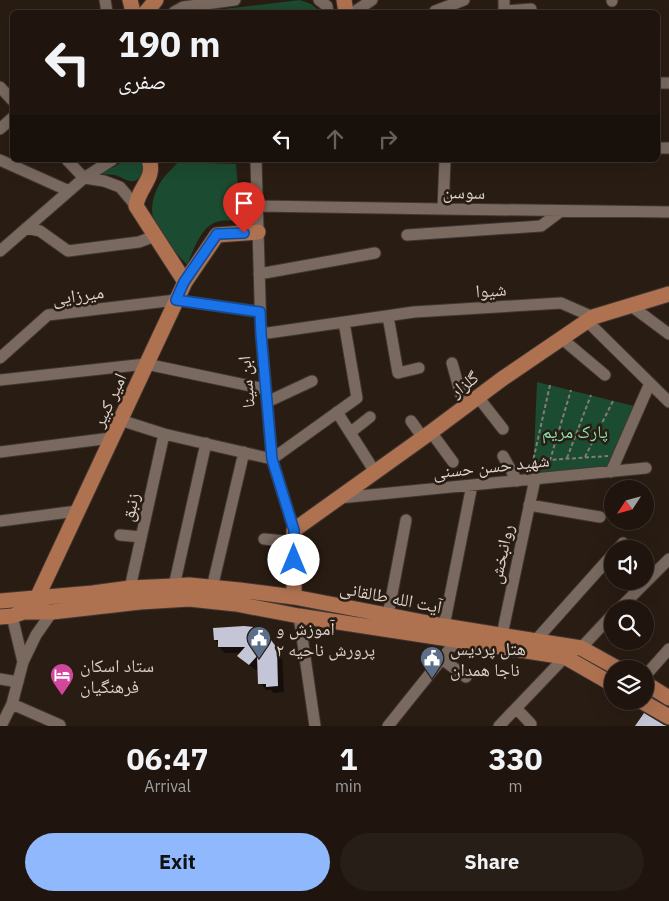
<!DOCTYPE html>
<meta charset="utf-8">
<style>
body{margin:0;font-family:"IBM Plex Sans","Noto Naskh Arabic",sans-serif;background:#271e17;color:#f1f3f6;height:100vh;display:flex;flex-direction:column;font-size:19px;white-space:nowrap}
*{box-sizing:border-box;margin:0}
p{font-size:16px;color:#a19f9e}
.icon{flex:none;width:28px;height:28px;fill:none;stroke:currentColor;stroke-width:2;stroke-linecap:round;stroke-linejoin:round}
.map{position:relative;height:726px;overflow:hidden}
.drawer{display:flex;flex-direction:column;background:#1f150e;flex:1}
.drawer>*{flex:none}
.banner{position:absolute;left:10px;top:10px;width:650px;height:152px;border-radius:8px;box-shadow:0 5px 20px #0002,0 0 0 1px #3c342e;background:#1f150e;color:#f1f3f6;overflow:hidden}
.needle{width:32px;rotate:234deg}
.fabs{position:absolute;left:604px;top:480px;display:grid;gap:10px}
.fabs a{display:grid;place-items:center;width:50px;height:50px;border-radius:50%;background:#1f150e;box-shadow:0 5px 20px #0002,0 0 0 1px #3c342e;font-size:25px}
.pin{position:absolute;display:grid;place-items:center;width:42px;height:42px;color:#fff;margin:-51px -21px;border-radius:50% 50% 50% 0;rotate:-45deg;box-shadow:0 0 5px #0007}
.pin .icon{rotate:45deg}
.me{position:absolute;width:55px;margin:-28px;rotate:0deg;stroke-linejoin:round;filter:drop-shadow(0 0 4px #0008)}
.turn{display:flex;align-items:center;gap:18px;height:105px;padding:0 25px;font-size:22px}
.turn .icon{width:65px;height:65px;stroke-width:2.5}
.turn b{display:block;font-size:35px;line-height:42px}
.lanes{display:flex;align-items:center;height:48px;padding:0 25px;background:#0003;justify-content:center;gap:25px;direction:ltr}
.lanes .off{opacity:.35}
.eta{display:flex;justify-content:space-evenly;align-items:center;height:85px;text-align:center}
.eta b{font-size:30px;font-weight:700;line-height:35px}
.button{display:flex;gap:10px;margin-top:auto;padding:10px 25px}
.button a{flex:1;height:58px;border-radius:30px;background:#8fb8fd;color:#111;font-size:20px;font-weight:700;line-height:58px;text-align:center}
.button a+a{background:#271e17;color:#f1f3f6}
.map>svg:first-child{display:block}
.green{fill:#1b4b30}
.shadow{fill:#0007}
.building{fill:#c5c5d8}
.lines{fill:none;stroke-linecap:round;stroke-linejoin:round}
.minor-casing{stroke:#413632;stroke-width:13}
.major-casing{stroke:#413632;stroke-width:17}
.path{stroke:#867b73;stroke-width:2;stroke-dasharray:4 2.5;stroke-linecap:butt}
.minor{stroke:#79695f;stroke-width:11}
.major{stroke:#af7251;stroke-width:15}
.route-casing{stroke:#114b97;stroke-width:12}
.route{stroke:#1a73e8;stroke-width:9}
.labels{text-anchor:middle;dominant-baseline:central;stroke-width:5;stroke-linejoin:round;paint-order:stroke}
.street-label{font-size:18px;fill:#d9d0ca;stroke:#291c13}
.park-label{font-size:18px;fill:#8adfaa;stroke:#291c13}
.poi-label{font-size:18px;fill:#d9d0ca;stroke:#291c13;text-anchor:start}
</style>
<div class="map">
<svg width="669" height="726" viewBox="0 0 669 726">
<rect width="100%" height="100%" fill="#291c13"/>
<path class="green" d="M300,0L311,4L320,11V12H198Z
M124,160C129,160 137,159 140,161C146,167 142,179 134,181C127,182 122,177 115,175C110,175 105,174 99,174L116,166Z
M178,162L236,164L241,221C234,221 226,220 220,221C201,224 194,250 187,265C164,238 139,221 160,183C164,176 172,169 178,162Z
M537,382L634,406L608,467L533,476Z"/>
<path class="shadow" d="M215,629L274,644L282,656L284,692L274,693L271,690H266L260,683L259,667L256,670L245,662L239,656L242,653H225L219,647V644L215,640Z"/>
<path class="building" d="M244,626L254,627L260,630L268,636L277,648L278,686L266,687V684H258L257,656L249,665L237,656L245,647H218V640H214L213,628Z
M644,713L664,725L667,726H635Z"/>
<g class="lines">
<g class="minor-casing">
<path id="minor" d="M105,0L107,12
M319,0L327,6L328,12
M612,0V1
M435,11L464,0
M504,11L531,9
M174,12L183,7L235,0
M354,12L372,0
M504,12V0
M658,83H669
M0,87L12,100
M0,129L12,118
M658,148H669
M0,160L69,191
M67,160L84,178
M256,160L261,334L272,459L294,530
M84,178L104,181L120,187L136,206
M258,206L443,209L669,212
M443,209L445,160
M26,228L40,231L68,251L139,242L155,236
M407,235L541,226L561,211
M0,251L84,178L112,160
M259,274L375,253
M630,305L669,334
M388,316L398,373L419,368
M587,321L669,402
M261,334L414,312L561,303L593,317
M561,338L605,375
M0,358L48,315L176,300L260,312
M452,363L464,406
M0,380L146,364L265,389
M478,397L503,429
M267,402L312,381
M337,412L375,472
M120,420L164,434L272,459L357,398L344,322
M411,421L423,438
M351,432L370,417
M431,432L453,462
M0,452L111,438
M503,456L517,481
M611,472L650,383
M339,498L646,468
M529,505L600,517
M0,521L77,511
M120,535L141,537
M264,539L294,542
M618,549L623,543
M174,586L206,443
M130,588L164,434
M212,588L244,452
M619,609L669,559
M388,615L406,520
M12,616L23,662
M299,616L315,726
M444,626L472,485
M502,635L535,479
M535,641L612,555
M581,648L612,615
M442,659L466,677
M645,676L669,649
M0,679L18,682
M12,704L60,725
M516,708L531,724
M1,726L12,704L23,662L36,635L52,612
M388,726L457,640
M499,726L565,657"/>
</g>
<g class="major-casing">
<path id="major" d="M130,0L133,12
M344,0L346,12
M146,12L156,0
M185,282L217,235L258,232
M294,597V530L431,432L502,379L593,317L669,294
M0,601L93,593L130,588L174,586L189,585L239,590L294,597L444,626L581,648L619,669
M32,603L37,598L185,282L136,206C138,188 156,178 149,160
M0,617L12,616L24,612H52L140,602L189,599L236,604L299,616L565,657L612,684
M645,683L669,698
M641,701L669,717"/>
</g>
<path class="path" d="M550,385L533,461L608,456
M585,457L613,401
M567,458L591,395
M548,467L571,390"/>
<use href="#minor" class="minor"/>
<use href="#major" class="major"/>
</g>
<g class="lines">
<g class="route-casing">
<path id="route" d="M244,233L217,234L184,282L176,300L260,312L261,334L272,459L294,530V560"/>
</g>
<use href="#route" class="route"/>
</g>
<defs>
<g id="civic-pin" transform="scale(1.25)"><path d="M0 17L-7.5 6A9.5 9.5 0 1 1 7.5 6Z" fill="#5c6f8a" stroke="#291c13"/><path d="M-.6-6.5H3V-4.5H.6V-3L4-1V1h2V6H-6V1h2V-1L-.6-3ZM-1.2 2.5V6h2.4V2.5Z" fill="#fff"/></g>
<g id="hotel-pin" transform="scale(1.25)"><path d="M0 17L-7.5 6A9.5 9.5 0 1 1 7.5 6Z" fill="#d1479c" stroke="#291c13"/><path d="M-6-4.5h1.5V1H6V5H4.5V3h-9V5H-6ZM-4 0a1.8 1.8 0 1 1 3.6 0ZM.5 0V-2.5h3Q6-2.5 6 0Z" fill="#fff"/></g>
</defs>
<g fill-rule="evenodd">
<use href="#civic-pin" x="259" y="638"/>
<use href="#civic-pin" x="432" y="658"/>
<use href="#hotel-pin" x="62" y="675"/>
</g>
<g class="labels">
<g class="street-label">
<text transform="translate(464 192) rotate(1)">سوسن</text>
<text transform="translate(491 290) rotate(-4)">شیوا</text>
<text transform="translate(78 295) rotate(-8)">میرزایی</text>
<text transform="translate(246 382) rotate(-95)">ابن سینا</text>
<text transform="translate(464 384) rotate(-37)">گلزار</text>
<text transform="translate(109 400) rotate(-65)">امیر کبیر</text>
<text transform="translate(491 466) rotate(-6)">شهید حسن حسنی</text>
<text transform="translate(130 507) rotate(-77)">زنبق</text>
<text transform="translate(501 554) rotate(-78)">روانبخش</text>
<text transform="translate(391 597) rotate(11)">آیت الله طالقانی</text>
</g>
<g class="park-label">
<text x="575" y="431">پارک مریم</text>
</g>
<g class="poi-label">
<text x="276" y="628">آموزش و<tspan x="276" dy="21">پرورش ناحیه ۲</tspan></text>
<text x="450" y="648">هتل پردیس<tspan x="450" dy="21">ناجا همدان</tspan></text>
<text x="80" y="665">ستاد اسکان<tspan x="80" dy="21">فرهنگیان</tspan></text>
</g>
</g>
</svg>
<div class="fabs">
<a><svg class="needle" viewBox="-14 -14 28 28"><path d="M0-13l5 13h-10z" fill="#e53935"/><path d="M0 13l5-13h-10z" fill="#a19f9e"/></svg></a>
<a><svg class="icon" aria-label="sound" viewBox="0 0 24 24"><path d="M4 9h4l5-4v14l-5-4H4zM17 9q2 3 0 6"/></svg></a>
<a><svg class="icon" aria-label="search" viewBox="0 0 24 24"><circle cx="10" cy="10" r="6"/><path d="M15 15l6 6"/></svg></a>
<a><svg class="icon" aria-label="layers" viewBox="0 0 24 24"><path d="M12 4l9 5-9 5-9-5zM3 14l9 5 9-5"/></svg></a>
</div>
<div class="pin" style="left:244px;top:233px;background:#d93025"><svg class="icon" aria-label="arrive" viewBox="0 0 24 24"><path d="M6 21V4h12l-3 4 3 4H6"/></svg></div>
<svg class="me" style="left:294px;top:560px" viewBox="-20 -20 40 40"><circle r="19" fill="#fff"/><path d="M0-13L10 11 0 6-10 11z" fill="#1a73e8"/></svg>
<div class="banner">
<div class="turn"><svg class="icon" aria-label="left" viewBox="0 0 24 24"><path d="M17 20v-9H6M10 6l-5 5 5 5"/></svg><div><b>190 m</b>صفری</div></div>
<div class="lanes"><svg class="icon" aria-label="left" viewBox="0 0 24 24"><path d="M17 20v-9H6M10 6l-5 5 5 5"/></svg><svg class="icon off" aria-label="ahead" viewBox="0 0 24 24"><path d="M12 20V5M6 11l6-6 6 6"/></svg><svg class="icon off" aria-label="right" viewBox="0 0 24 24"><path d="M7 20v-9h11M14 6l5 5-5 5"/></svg></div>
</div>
</div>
<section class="drawer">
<div class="eta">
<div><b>06:47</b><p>Arrival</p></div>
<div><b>1</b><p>min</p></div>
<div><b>330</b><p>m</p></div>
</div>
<div class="button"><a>Exit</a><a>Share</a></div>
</section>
